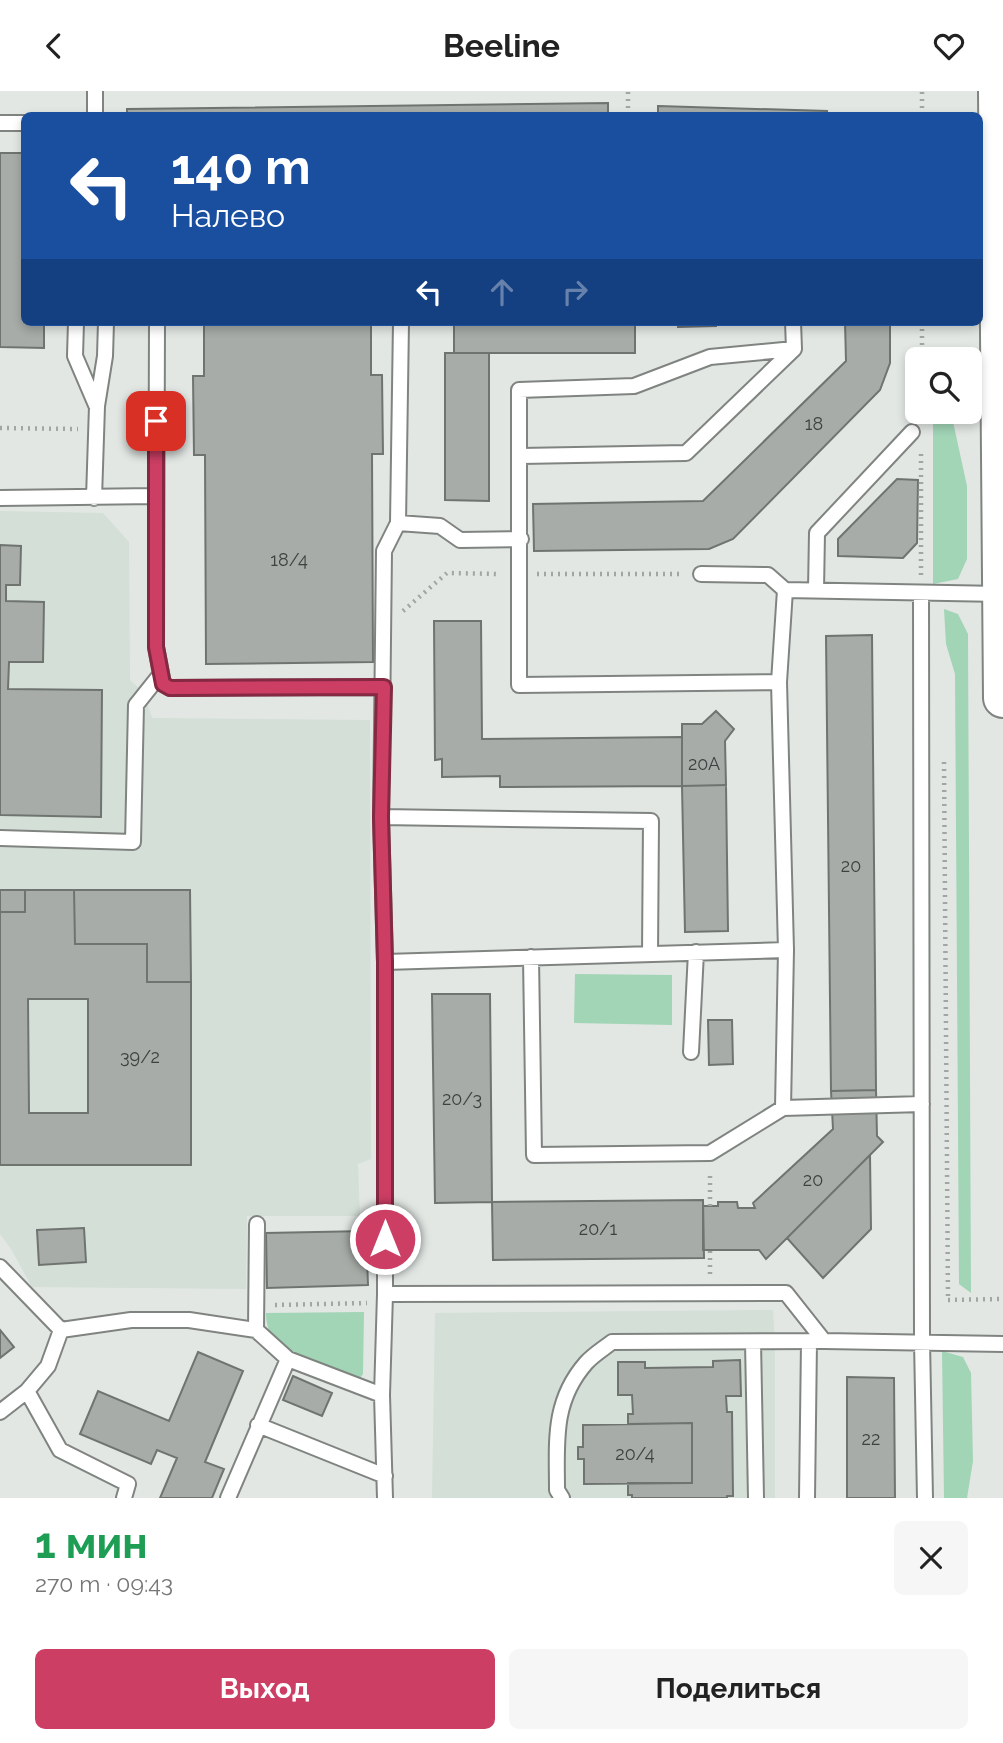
<!DOCTYPE html>
<html lang="ru">
<meta charset="utf-8">
<style>
body{margin:0;font-family:Raleway,sans-serif;background:#f6f6f6;color:#222;height:100vh;display:flex;flex-direction:column;font-size:26px;white-space:nowrap}
*{box-sizing:border-box;margin:0}
p{font-size:23px;color:#767676}
.icon{flex:none;width:38px;height:38px;fill:none;stroke:currentColor;stroke-width:2;stroke-linecap:round;stroke-linejoin:round}
.map{position:relative;height:1407px;overflow:hidden}
.details{display:flex;flex-direction:column;background:#fff;flex:1}
.details>*{flex:none}
.hud{position:absolute;left:21px;top:21px;width:962px;height:214px;border-radius:10px;box-shadow:0 4px 10px #0003;background:#1a4fa0;color:#fff;overflow:hidden}
.tools{position:absolute;left:905px;top:256px;display:grid;gap:14px}
.tools a{display:grid;place-items:center;width:77px;height:77px;border-radius:10px;background:#fff;box-shadow:0 4px 10px #0003;font-size:35px}
.pin{position:absolute;display:grid;place-items:center;width:60px;height:60px;color:#fff;margin:-30px;border-radius:14px;box-shadow:0 4px 10px #0006}
.me{position:absolute;width:77px;margin:-38px;rotate:0deg;stroke-linejoin:round;filter:drop-shadow(0 0 5px #0008)}
.turn{display:flex;align-items:center;gap:24px;height:147px;padding:0 35px;font-size:32px}
.turn .icon{width:91px;height:91px;stroke-width:2.5}
.turn b{display:block;font-size:49px;line-height:60px}
.lanes{display:flex;align-items:center;height:66px;padding:0 35px;background:#0003;justify-content:center;gap:35px;direction:ltr}
.lanes .off{opacity:.35}
.round{display:grid;place-items:center;flex:none;width:74px;height:74px;border-radius:10px;background:#f6f6f6}
.overview{display:flex;align-items:center;justify-content:space-between;height:119px;padding:0 35px}
h1{font-size:42px;font-weight:700;line-height:52px;color:#1e9e55}
.action{display:flex;gap:14px;margin-top:auto;padding:14px 35px}
.action a{flex:1;height:80px;border-radius:10px;background:#cd3e65;color:#fff;font-size:28px;font-weight:700;line-height:80px;text-align:center}
.action a+a{background:#f6f6f6;color:#222}
header{display:flex;justify-content:space-between;align-items:center;height:91px;padding:0 35px;background:#fff;font-size:32px;font-weight:700}
.map>svg:first-child{display:block}
.built{fill:#d3dfd7}
.green{fill:#a1d5b6}
.building{fill:#a7aca8;stroke:#6f7471;stroke-width:2;fill-rule:evenodd}
.lines{fill:none;stroke-linecap:round;stroke-linejoin:round}
.lane-casing{stroke:#808481;stroke-width:18}
.secondary-casing{stroke:#808481;stroke-width:42}
.path{stroke:#a1a5a3;stroke-width:4.5;stroke-dasharray:2 5;stroke-linecap:butt}
.lane{stroke:#fff;stroke-width:14}
.secondary{stroke:#fff;stroke-width:38}
.route-casing{stroke:#852842;stroke-width:18}
.route{stroke:#cd3e65;stroke-width:12}
.labels{text-anchor:middle;dominant-baseline:central;stroke-width:6;stroke-linejoin:round;paint-order:stroke}
.number-label{font-size:18px;fill:#3e413f}
</style>
<header><svg class="icon" aria-label="back" viewBox="0 0 24 24"><path d="M15 5l-7 7 7 7"/></svg>Beeline<svg class="icon" aria-label="heart" viewBox="0 0 24 24"><path d="M12 20l-8-8c-3-5 5-10 8-4 3-6 11-1 8 4z"/></svg></header>
<div class="map">
<svg width="1003" height="1407" viewBox="0 0 1003 1407">
<rect width="100%" height="100%" fill="#e2e7e4"/>
<path class="built" d="M0,420L103,422L129,451L130,589L144,602L152,627L370,629L371,1068L358,1073L360,1125H247L246,1198L32,1196L11,1158L0,1143Z
M773,1219L775,1251V1407H432L435,1222Z"/>
<path class="green" d="M933,326H952L967,395V468L958,488L933,493Z
M944,518L958,523L968,543L971,1202L959,1193L955,583L946,553Z
M575,883L672,884V934L574,932Z
M364,1221L363,1283L360,1287L353,1288L283,1256C271,1248 266,1237 266,1222Z
M942,1260L963,1266L971,1282L973,1370L967,1407H944Z"/>
<path class="building" d="M608,12V24H127V18Z
M658,15L827,20V24H658Z
M0,62H24V231H44V257L0,256Z
M204,231H371V284H382L383,363H372L373,571L206,573L205,364H194L193,285H204Z
M454,231H635V262H454Z
M678,231H716V235L678,236Z
M845,231H890V272L880,299L733,448L709,458L534,460L533,413L703,410L846,270Z
M445,262H489V410L445,409Z
M897,388L918,389L917,452L903,467L838,465V448Z
M0,454L21,455L20,494H6V510L44,511L43,571H9L8,598L102,599L101,726L0,724Z
M434,530H481L482,648L682,646V695L500,696V685L442,686V668L435,669Z
M872,544L876,999L831,1000L826,545Z
M716,620L734,638L725,650L726,694L682,695V633H702Z
M726,694L728,840L685,841L682,695Z
M0,799H25V821H0Z
M25,799H74L75,853H147V891H191V1074H0V821H25ZM28,908H88V1022H29Z
M74,799H190L191,891H147V853H75Z
M432,903H490L492,1111L435,1112Z
M708,929H732L733,973L709,974Z
M876,999L877,1045L883,1051L766,1168L759,1159H703V1115H718V1111H737L738,1117H755L753,1112L833,1038L831,1000Z
M870,1064L871,1138L823,1187L787,1147Z
M703,1109L704,1167L493,1169L492,1111Z
M84,1137L86,1171L39,1174L37,1139Z
M366,1140L368,1194L267,1197L266,1142Z
M0,1239L14,1256L0,1267Z
M198,1261L243,1280L205,1371L224,1378L212,1407H160L177,1367L157,1359L151,1373L80,1343L98,1300L169,1330Z
M740,1269L741,1305H726L727,1321H732L733,1405H727V1407H632V1404H628V1392H692V1332L628,1333V1323H633L632,1304H618V1271H645V1277L713,1276V1270Z
M293,1285L332,1302L322,1325L283,1309Z
M847,1286L894,1287L895,1407H847Z
M692,1332V1392L584,1393V1368H578V1356H583V1334Z"/>
<g class="lines">
<g class="lane-casing">
<path id="lane" d="M95,24V0
M0,32H24
M76,231L75,265L96,314
M157,231L156,556L163,593L170,597L384,596
M521,365L686,362L794,258L793,231
M0,407L155,405
M94,407L97,315L105,265L106,231
M398,432L440,435L460,449L521,448
M701,483L768,484L785,499
M816,499L817,442L912,341
M921,502L922,1250L925,1407
M779,591L519,594V299L634,295L710,266L794,258
M381,726L651,730L650,863
M0,747L133,751L136,614L160,584
M531,866L534,1064L710,1062L783,1017L922,1013
M385,871L786,859
M691,961L696,861
M783,1017L786,859L779,591L785,499L1001,503
M0,1176L61,1239
M385,1203L786,1202L824,1250
M256,1239L257,1133
M753,1251L756,1407
M27,1300L60,1359L128,1393L124,1407
M0,1321L27,1300L48,1275L61,1239L131,1229H189L256,1239L288,1268L382,1304
M258,1334L385,1385
M228,1407L288,1268
M385,1407L382,1304L385,1203V871L381,726L384,460L398,432L401,231
M562,1407L557,1399C557,1351 552,1311 586,1272C593,1264 603,1258 612,1251L824,1250L1003,1253
M807,1407L809,1251"/>
</g>
<g class="secondary-casing">
<path id="secondary" d="M998,0L1003,607"/>
</g>
<path class="path" d="M628,24V0
M922,24V0
M922,268V231
M0,337L78,338
M537,483H682
M921,484V360
M403,520L447,482L500,483
M944,671L948,1209
M710,1115V1080
M710,1183V1159
M948,1209L1003,1208
M275,1214L367,1212"/>
<use href="#lane" class="lane"/>
<use href="#secondary" class="secondary"/>
</g>
<g class="lines">
<g class="route-casing">
<path id="route" d="M156,330V556L163,593L170,597L384,596L381,726L385,871V1148"/>
</g>
<use href="#route" class="route"/>
</g>
<g class="labels">
<g class="number-label">
<text x="814" y="332">18</text>
<text x="289" y="468">18/4</text>
<text x="704" y="672">20А</text>
<text x="851" y="774">20</text>
<text x="140" y="965">39/2</text>
<text x="462" y="1007">20/3</text>
<text x="813" y="1088">20</text>
<text x="598" y="1137">20/1</text>
<text x="871" y="1347">22</text>
<text x="635" y="1362">20/4</text>
</g>
</g>
</svg>
<div class="tools">
<a><svg class="icon" aria-label="search" viewBox="0 0 24 24"><circle cx="10" cy="10" r="6"/><path d="M15 15l6 6"/></svg></a>
</div>
<div class="pin" style="left:156px;top:330px;background:#d93025"><svg class="icon" aria-label="arrive" viewBox="0 0 24 24"><path d="M6 21V4h12l-3 4 3 4H6"/></svg></div>
<svg class="me" style="left:385px;top:1148px" viewBox="-20 -20 40 40"><circle r="17" fill="#cd3e65" stroke="#fff" stroke-width="3"/><path d="M0-11L8 9 0 5-8 9z" fill="#fff"/></svg>
<div class="hud">
<div class="turn"><svg class="icon" aria-label="left" viewBox="0 0 24 24"><path d="M17 20v-9H6M10 6l-5 5 5 5"/></svg><div><b>140 m</b>Налево</div></div>
<div class="lanes"><svg class="icon" aria-label="left" viewBox="0 0 24 24"><path d="M17 20v-9H6M10 6l-5 5 5 5"/></svg><svg class="icon off" aria-label="ahead" viewBox="0 0 24 24"><path d="M12 20V5M6 11l6-6 6 6"/></svg><svg class="icon off" aria-label="right" viewBox="0 0 24 24"><path d="M7 20v-9h11M14 6l5 5-5 5"/></svg></div>
</div>
</div>
<section class="details">
<div class="overview"><div><h1>1 мин</h1><p>270 m · 09:43</p></div><a class="round"><svg class="icon" aria-label="close" viewBox="0 0 24 24"><path d="M6 6l12 12M18 6L6 18"/></svg></a></div>
<div class="action"><a>Выход</a><a>Поделиться</a></div>
</section>
